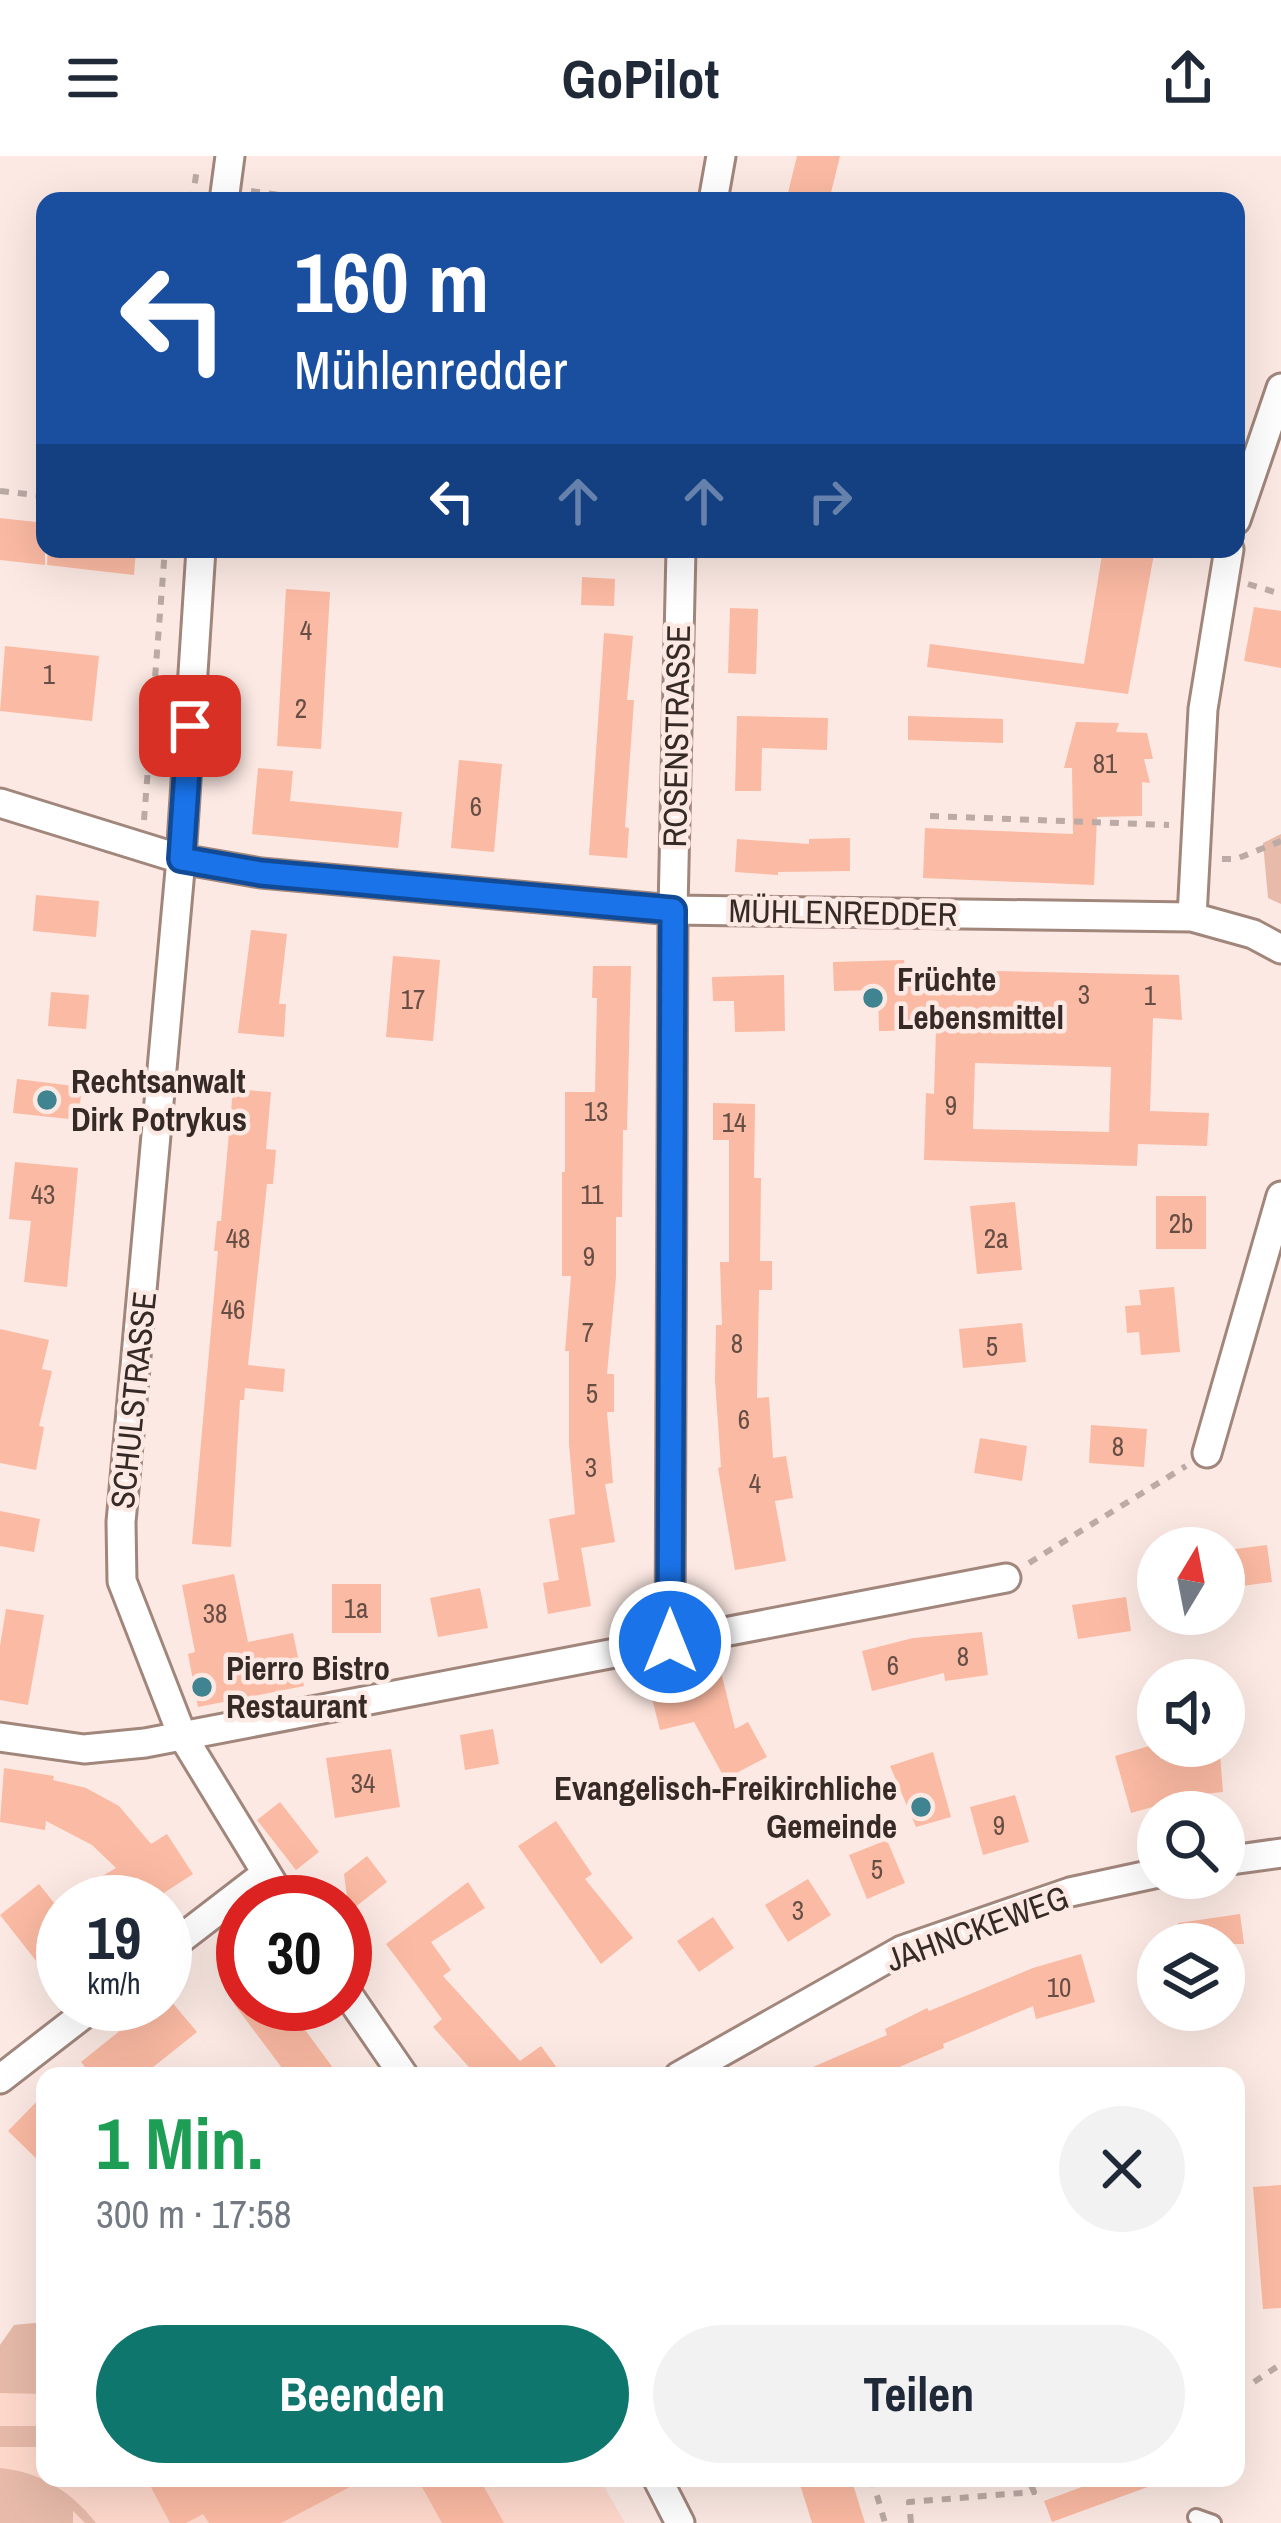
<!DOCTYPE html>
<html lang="de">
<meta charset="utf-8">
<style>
body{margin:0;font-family:"Archivo Narrow",sans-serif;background:#f2f2f3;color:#1f2937;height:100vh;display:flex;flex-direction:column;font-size:45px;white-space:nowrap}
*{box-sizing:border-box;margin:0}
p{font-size:39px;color:#747a83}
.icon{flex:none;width:66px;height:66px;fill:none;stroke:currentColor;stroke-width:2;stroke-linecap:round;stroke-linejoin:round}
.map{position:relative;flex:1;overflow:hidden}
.side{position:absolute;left:36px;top:1911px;width:1209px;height:420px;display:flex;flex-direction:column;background:#fff;border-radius:24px;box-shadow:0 12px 48px #0002}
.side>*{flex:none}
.hud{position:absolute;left:36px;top:36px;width:1209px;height:366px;border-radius:24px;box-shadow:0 12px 48px #0002;background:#1a4fa0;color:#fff;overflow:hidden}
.needle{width:78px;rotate:10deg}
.fabs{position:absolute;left:1137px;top:1371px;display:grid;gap:24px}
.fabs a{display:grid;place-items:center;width:108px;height:108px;border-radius:50%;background:#fff;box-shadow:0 12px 48px #0002;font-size:60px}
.speed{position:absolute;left:36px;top:1719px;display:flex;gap:24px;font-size:60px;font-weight:700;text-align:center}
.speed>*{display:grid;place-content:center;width:156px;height:156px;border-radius:50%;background:#fff;box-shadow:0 12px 48px #0002;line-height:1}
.speed small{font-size:30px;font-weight:400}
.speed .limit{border:18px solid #d22;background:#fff;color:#111}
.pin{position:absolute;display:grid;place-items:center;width:102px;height:102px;color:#fff;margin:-51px;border-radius:24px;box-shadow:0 6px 18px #0006}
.me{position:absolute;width:132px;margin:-66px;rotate:0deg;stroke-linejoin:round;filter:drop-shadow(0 0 9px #0008)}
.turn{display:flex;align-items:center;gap:42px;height:252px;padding:0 60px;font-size:54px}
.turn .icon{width:156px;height:156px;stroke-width:2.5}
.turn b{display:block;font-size:84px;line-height:102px}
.lanes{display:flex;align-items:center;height:114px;padding:0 60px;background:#0003;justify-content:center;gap:60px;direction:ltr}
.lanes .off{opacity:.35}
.round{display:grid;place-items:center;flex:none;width:126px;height:126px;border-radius:63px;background:#f2f2f3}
.headline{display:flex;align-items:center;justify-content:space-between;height:204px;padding:0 60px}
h1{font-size:72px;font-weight:700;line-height:90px;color:#1e9e55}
.primary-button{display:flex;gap:24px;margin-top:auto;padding:24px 60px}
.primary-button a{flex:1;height:138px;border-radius:72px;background:#0f766e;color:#fff;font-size:48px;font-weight:700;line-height:138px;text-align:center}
.primary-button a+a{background:#f2f2f3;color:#1f2937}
header{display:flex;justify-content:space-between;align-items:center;height:156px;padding:0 60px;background:#fff;font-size:54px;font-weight:700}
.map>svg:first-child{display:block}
.built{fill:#ffd9cc}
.green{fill:#e7baa9}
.building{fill:#fbbaa3;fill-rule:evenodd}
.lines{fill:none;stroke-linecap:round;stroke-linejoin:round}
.service-casing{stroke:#a1867c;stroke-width:20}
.minor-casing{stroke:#a1867c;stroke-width:33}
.path{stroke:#bbaaa5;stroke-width:6;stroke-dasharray:9 9;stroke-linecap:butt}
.service{stroke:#fff;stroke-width:14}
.minor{stroke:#fff;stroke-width:27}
.route-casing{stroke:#114b97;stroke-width:30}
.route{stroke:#1a73e8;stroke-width:21}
.poi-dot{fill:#3f8490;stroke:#fce9e3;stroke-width:4.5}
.labels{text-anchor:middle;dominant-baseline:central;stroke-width:9;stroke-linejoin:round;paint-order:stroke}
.number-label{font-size:27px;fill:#664e45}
.street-label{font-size:33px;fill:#352a26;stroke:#fce9e3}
.poi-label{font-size:33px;font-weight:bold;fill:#352a26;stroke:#fce9e3;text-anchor:start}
</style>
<header><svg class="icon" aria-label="menu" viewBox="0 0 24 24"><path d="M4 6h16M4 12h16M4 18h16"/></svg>GoPilot<svg class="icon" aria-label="share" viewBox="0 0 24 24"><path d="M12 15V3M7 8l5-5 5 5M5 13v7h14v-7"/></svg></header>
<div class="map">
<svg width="1281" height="2367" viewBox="0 0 1281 2367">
<rect width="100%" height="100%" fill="#fce9e3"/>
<path class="built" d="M45,2166V2322H599L625,2367H0V2189L14,2169Z"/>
<path class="green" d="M1281,678V748L1268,742L1263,687Z
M45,2166V2238L0,2237V2189L14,2169Z
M0,2270H43V2291H0Z
M0,2312C40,2316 71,2335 96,2367H85L73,2355V2367H0Z"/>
<path class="building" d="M797,0H840L829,45H786Z
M0,362L45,367V409L0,404Z
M48,393H136L134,419L47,409Z
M1103,393H1155L1128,538L927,511L930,488L1084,508Z
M582,421L615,423L614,450L581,449Z
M286,433L330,436L321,593L277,590Z
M1254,451L1281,455V512L1244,505Z
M730,452L758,453L756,518L728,517Z
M604,477L633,480L627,544H634L625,671L629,672L627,702L589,699Z
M5,490L99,500L92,565L0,555Z
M737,560L828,562L827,594L762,592L761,635H735Z
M908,560L1003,563V587L908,584Z
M1076,566L1119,567L1116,576L1147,577L1153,603H1144L1150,627L1142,626V660L1097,661L1094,729L923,722L925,672L1073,678L1072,612H1064Z
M459,604L502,608L494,696L451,692Z
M258,612L293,615L290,645L402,656L398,692L252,678Z
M850,682V715L778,716V719L735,716L737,683L809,688V683Z
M36,739L99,745L96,781L33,775Z
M251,774L287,778L279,848H286L284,881L238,877Z
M393,800L440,804L433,885L386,881Z
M904,804L905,813L1179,819L1182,864L1153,862L1150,955L1209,957L1207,990L1138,988L1137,1010L924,1004L926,937L934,938L936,874L879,875L878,834L834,835L833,806ZM975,907L1111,911L1109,976L973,973Z
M593,810H631L627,974H623L622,1061H616V1121L607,1218H614V1256H607L613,1327L605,1328L615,1386L581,1392L591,1450L548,1458L543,1427L559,1424L549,1363L575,1358L569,1288V1195H565L571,1120H562V1016H565V936H595L597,842H592Z
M784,819L785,875L735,876L734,845H713L712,821Z
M51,836L89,839L86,873L48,870Z
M17,923L82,931L78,964L13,957Z
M233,933L271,936L266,993L276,994L273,1028H267L248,1209L285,1213L283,1236L245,1232L244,1244H240L231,1391L192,1388L218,1095H214L217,1065H221Z
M713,947L755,948L754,1022H761L760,1105H772V1134H759L757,1242L769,1241L773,1302L786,1300L793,1342L775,1345L786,1405L735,1414L718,1312L721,1311L715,1224L716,1169H722L720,1106H729V984H713Z
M15,1006L78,1012L67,1131L24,1126L31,1065L9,1063Z
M1156,1040H1206V1093H1156Z
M1015,1046L1022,1114L977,1118L970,1050Z
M1174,1131L1180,1196L1141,1199L1139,1176L1127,1177L1125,1150L1141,1149L1139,1134Z
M1022,1167L1026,1206L963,1212L959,1173Z
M0,1173L49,1184L42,1213L52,1215L39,1270L44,1271L36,1314L0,1307Z
M1091,1269L1147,1273L1144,1311L1089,1307Z
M980,1282L1027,1290L1022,1325L974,1317Z
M0,1355L40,1363L34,1396L0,1390Z
M1267,1389L1272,1426L1234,1431L1228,1394Z
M234,1418L248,1486L293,1477L304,1530L198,1551L188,1498L195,1496L182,1429Z
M332,1428H381V1477H332Z
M480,1432L488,1472L438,1481L430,1442Z
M1126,1441L1131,1475L1078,1483L1072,1449Z
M6,1453L44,1459L28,1549L0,1544V1490Z
M982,1476L988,1519L945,1525L944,1517L872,1535L862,1495L913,1482Z
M720,1512L735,1573L748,1566L767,1601L725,1623L694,1566L660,1574L649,1530Z
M493,1573L499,1608L465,1614L460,1579Z
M1156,1588L1161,1603L1220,1598L1223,1636L1195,1639L1131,1657L1115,1600Z
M391,1593L400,1651L335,1662L326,1602Z
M933,1596L951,1661L916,1671L890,1610Z
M4,1612L54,1620L53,1624L86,1632L119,1650L151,1688L167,1678L193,1718L150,1746H105L92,1726L116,1712L92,1689L46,1665L45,1674L0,1666Z
M1015,1639L1029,1686L983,1699L970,1651Z
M280,1646L319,1696L296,1714L257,1664Z
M556,1665L592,1718L585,1723L633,1782L601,1808L518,1690Z
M887,1684L905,1727L867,1743L849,1699Z
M367,1700L387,1726L349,1756L344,1718Z
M808,1723L831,1759L788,1786L765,1749Z
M468,1726L485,1752L431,1786L451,1814L443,1820L520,1905L541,1890L563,1920H477L433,1871L442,1863L386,1788Z
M39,1728L63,1758V1786L37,1806L0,1759Z
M1240,1758L1244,1788H1181L1178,1767Z
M713,1761L734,1792L699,1816L677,1785Z
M1081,1798L1095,1846L1036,1863L1033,1850L943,1888L944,1892L878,1920H792L887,1879L885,1873L927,1852L929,1855L1033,1812Z
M171,1845L197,1876L142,1920H92L81,1906L142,1857L146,1862Z
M234,1848H286L339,1920H288Z
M45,1937V2011L8,1975Z
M1281,2029V2152L1263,2153L1253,2031Z
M146,2322H367L281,2367H209L203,2358L186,2367H170Z
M417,2322H479L504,2367H442Z
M798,2322H851L865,2367H812Z
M1106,2322L1164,2325L1052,2366L1044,2345Z"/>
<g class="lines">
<g class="service-casing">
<path id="service" d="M1196,2361L1213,2367"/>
</g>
<g class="minor-casing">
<path id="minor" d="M224,45L230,0
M713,45L721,0
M1236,364L1281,232
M201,393L181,703L121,1366L122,1425L182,1579L284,1746
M0,647L181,703L261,717L673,754L1192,761L1253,778L1281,793
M1192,761L1203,553L1229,393
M1207,1297L1281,1040
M670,1486L673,754L681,393
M0,1581L84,1593L145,1587L1006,1422
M1224,1705L1281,1697
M165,1795L265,1718
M345,1834L404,1920
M679,1920L902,1794L1070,1736L1158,1717
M0,1923L97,1848
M657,2322L680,2367"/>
</g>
<path class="path" d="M251,35L324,45
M192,45L197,13
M0,335L45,340
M1248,428L1281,438
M930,660L1169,669
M144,664L165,393
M1222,703H1236L1281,685
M1029,1407L1186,1310
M1254,2226L1281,2208
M872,2322L885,2367
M911,2367L909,2346L1034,2336L1028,2322"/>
<use href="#service" class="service"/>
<use href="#minor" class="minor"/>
</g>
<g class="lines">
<g class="route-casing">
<path id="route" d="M190,570L181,703L261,717L673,754L670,1486"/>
</g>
<use href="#route" class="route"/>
</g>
<g class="poi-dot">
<circle cx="873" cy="842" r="12"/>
<circle cx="47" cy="944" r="12"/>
<circle cx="202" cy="1531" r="12"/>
<circle cx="921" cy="1651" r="12"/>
</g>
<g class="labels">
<g class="number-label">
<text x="306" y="474">4</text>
<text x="49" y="518">1</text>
<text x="301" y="552">2</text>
<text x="1105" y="607">81</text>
<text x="476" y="650">6</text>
<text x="1084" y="838">3</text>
<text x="1150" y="839">1</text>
<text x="413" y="843">17</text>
<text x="951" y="949">9</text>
<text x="596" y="955">13</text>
<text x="734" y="966">14</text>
<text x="43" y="1038">43</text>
<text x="592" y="1038">11</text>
<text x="1181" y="1067">2b</text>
<text x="238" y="1082">48</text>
<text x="996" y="1082">2a</text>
<text x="589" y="1100">9</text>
<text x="233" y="1153">46</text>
<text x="588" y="1176">7</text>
<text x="737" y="1187">8</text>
<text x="992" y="1190">5</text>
<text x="592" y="1237">5</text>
<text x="744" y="1263">6</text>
<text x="1118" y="1290">8</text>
<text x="591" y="1311">3</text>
<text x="755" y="1327">4</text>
<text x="356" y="1452">1a</text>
<text x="215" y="1457">38</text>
<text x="963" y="1500">8</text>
<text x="893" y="1509">6</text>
<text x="363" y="1627">34</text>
<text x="999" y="1669">9</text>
<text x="877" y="1713">5</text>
<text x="798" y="1754">3</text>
<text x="1059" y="1831">10</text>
</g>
<g class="street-label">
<text transform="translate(676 580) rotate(-89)">ROSENSTRASSE</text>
<text transform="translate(843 756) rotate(1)">MÜHLENREDDER</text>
<text transform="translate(133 1244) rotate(-84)">SCHULSTRASSE</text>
<text transform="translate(977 1772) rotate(-20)">JAHNCKEWEG</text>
</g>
<g class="poi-label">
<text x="897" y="823">Früchte<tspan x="897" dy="38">Lebensmittel</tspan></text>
<text x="71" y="925">Rechtsanwalt<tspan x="71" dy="38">Dirk Potrykus</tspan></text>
<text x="226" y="1512">Pierro Bistro<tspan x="226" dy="38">Restaurant</tspan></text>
<text x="897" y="1632" text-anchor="end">Evangelisch-Freikirchliche<tspan x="897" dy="38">Gemeinde</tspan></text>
</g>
</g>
</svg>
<div class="fabs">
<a><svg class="needle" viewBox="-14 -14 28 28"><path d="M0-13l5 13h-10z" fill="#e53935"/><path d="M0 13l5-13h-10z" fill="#747a83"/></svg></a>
<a><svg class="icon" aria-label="sound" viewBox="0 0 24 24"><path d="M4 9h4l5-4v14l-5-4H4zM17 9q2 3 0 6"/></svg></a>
<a><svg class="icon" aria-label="search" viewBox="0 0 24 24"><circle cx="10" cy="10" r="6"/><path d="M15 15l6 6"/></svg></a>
<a><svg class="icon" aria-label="layers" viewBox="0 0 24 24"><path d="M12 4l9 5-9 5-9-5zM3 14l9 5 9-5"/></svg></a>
</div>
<div class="speed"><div>19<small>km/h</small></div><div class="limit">30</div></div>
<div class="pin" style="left:190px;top:570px;background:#d93025"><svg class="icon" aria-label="arrive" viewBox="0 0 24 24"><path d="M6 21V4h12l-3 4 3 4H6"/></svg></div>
<svg class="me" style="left:670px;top:1486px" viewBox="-20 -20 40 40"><circle r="17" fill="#1a73e8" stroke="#fff" stroke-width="3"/><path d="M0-11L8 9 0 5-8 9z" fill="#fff"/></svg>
<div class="hud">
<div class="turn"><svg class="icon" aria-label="left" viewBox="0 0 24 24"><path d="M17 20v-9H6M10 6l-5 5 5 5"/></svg><div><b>160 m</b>Mühlenredder</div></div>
<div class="lanes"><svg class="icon" aria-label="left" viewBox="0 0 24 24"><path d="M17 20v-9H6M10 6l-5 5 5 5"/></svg><svg class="icon off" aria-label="ahead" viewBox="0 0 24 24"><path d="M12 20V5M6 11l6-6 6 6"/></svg><svg class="icon off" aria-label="ahead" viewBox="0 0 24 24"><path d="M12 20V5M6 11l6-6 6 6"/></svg><svg class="icon off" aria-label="right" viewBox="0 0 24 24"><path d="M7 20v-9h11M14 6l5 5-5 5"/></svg></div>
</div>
<section class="side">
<div class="headline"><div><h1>1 Min.</h1><p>300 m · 17:58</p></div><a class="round"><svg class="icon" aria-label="close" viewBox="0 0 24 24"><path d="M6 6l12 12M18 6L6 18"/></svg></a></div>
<div class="primary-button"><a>Beenden</a><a>Teilen</a></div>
</section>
</div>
